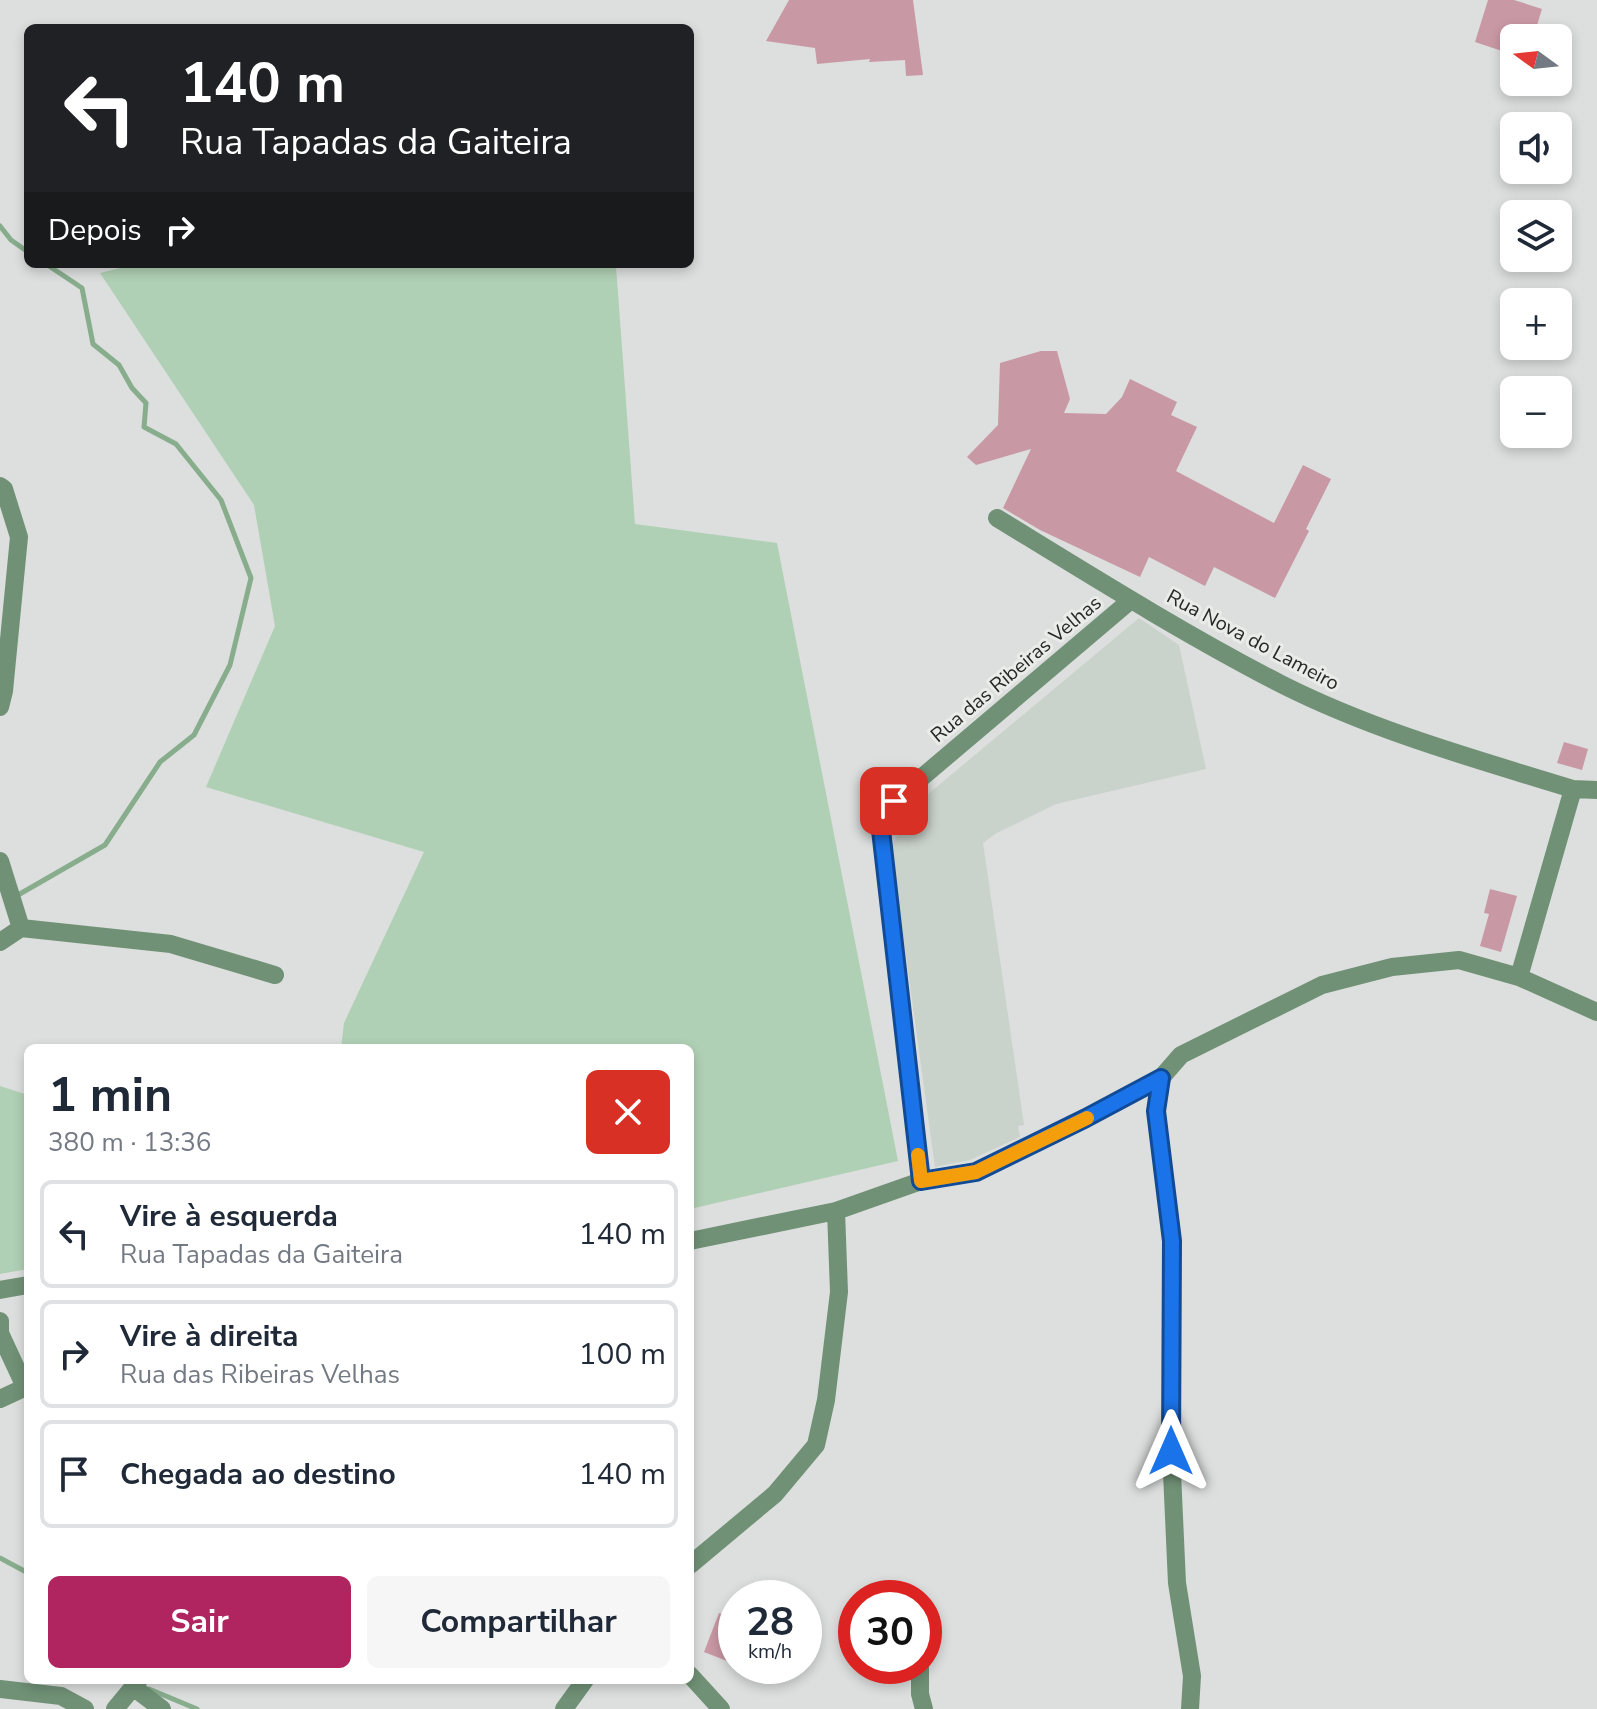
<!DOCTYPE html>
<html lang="pt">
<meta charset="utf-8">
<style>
body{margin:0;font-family:"Nunito Sans",sans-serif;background:#f6f6f7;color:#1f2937;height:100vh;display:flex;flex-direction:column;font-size:30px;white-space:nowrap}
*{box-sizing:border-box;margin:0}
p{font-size:26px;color:#747a83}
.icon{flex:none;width:44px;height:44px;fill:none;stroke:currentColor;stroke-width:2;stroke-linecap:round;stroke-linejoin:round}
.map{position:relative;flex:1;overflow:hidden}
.drawer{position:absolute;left:24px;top:1044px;width:670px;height:640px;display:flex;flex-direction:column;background:#fff;border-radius:12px;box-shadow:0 4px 12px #0003}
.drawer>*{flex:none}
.guide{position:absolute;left:24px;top:24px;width:670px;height:244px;border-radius:12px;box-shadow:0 4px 12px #0003;background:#202124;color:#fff;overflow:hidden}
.needle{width:52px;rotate:285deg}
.controls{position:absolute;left:1500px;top:24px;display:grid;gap:16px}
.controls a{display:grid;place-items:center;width:72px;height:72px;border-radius:12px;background:#fff;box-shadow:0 4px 12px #0003;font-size:40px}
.speed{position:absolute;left:718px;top:1580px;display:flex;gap:16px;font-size:40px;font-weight:700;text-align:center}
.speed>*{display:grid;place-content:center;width:104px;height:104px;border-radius:50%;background:#fff;box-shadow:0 4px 12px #0003;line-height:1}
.speed small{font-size:20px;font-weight:400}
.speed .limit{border:12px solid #d22;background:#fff;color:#111}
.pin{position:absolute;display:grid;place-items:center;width:68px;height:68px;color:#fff;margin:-34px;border-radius:16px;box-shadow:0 4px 12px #0006}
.me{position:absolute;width:88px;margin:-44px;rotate:0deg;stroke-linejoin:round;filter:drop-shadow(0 0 6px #0008)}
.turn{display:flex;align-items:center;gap:28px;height:168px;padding:0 24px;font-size:36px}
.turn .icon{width:104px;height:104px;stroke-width:2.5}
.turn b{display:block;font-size:56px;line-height:68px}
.then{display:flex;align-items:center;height:76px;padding:0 24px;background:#0003;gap:16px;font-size:30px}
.round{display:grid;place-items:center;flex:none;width:84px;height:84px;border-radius:12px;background:#f6f6f7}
.overview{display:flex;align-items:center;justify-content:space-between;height:136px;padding:0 24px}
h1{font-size:48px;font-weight:700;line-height:60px}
.action{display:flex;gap:16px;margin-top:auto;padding:16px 24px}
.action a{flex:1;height:92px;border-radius:12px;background:#b0245f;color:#fff;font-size:32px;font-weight:700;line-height:92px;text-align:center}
.action a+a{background:#f6f6f7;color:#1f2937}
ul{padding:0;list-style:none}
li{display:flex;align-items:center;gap:24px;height:108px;margin:0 16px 12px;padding:0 8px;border:4px solid #e0e1e3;border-radius:12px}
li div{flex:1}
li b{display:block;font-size:30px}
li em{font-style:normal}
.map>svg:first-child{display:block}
.built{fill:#cad3cb}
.green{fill:#b0d0b5}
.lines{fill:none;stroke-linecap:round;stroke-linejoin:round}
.stream{stroke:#87ad8d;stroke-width:5}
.building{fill:#c998a5}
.minor{stroke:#709176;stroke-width:18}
.route-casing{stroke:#114b97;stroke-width:20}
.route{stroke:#1a73e8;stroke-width:14}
.slow{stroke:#f59e0b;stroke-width:14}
.labels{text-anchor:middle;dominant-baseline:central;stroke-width:6;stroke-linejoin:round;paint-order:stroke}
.street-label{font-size:20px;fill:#272827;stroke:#eaecea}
</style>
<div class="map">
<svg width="1597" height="1709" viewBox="0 0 1597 1709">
<rect width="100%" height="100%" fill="#dcdfdd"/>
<path class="built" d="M1139,618L1179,645L1206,769L1056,804L995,834L983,843L1024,1125L1018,1126L1020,1137L970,1160L935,1167L891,848L909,810Z"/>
<path class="green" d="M136,264L616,266L635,524L777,543L898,1161L690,1209V1048H341L344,1023L424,852L206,787L275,626L254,505L100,273Z
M0,1086L28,1095V1269L0,1274Z"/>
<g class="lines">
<path class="stream" d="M0,226L11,240L28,252
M18,895L105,845L160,762L194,735L230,665L251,578L221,500L176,444L144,427L146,403L132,388L119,365L93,344L82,288L46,264
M0,1558L28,1573
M149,1689L197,1709"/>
</g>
<path class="building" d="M789,0H913L923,75L906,76L905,60L869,62L870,59L817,64L815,48L766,41Z
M1488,0H1514L1542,9L1533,38H1514V55L1475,42Z
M1041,351H1057L1070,399L1064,413L1106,414L1122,397L1130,379L1177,402L1171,415L1197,427L1176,471L1274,523L1303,465L1331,479L1306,529L1309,531L1275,598L1214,567L1205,586L1149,557L1140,577L1040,530L1003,508L1031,449L976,465L967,457L998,425L1000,363Z
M1564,742L1588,749L1582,770L1557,763Z
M1490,889L1517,896L1501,952L1480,946L1489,914L1484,913Z
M719,1613L736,1619V1637L727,1661L704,1652Z"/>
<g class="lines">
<path class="minor" d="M0,486L4,489L19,537L4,691L0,707
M997,518C1090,575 1184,634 1281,684C1374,731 1475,759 1573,789L1597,790
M0,861L21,928L0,942
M21,928L171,944L275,975
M1519,977L1573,789
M921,1181L881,830L894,801L1131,600
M690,1241L836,1211L921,1181L976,1172L1086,1118L1161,1078
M0,1290L28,1285
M0,1321V1333L25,1387
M0,1399L28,1386
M690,1565L775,1494L816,1445L826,1400L839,1292L836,1211
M920,1666V1694L924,1709
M690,1675L721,1709
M133,1687L162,1709
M0,1689L61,1696L85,1709
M115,1709L139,1680
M564,1709L585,1680
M1190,1709L1192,1676L1177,1583L1171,1451L1172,1241L1156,1111L1161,1078L1181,1055L1322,985L1392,967L1459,960L1519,977L1597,1012"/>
</g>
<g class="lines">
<g class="route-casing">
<path id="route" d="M894,801L881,830L921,1181L976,1172L1086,1118L1161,1078L1156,1111L1172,1241L1171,1451"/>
</g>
<use href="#route" class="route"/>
<path class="slow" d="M918,1155L921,1181L976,1172L1087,1118"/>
</g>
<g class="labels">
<g class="street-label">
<text transform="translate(1253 640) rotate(28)">Rua Nova do Lameiro</text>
<text transform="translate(1016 669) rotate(-40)">Rua das Ribeiras Velhas</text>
</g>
</g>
</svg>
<div class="controls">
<a><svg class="needle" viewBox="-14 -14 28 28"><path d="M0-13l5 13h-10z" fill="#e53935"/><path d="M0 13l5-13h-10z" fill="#747a83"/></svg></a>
<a><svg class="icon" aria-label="sound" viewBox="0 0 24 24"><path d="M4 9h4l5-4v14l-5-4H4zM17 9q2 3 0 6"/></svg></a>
<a><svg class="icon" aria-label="layers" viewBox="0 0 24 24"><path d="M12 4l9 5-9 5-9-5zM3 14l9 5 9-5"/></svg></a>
<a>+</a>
<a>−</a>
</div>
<div class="speed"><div>28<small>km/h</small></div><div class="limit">30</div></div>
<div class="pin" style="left:894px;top:801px;background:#d93025"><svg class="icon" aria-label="arrive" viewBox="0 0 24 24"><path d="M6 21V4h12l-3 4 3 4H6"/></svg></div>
<svg class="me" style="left:1171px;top:1451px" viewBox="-20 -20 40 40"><path d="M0-17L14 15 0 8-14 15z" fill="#1a73e8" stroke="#fff" stroke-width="4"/></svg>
<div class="guide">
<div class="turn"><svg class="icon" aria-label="left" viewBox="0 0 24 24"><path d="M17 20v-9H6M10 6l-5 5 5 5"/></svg><div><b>140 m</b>Rua Tapadas da Gaiteira</div></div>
<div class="then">Depois<svg class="icon" aria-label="right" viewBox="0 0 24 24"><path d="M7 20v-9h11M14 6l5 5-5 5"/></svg></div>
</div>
<section class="drawer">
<div class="overview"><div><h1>1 min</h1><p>380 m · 13:36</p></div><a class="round" style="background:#d93025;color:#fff"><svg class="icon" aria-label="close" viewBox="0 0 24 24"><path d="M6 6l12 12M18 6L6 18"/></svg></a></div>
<ul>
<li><svg class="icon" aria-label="left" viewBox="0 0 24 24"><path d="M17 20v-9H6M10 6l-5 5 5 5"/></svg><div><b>Vire à esquerda</b><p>Rua Tapadas da Gaiteira</p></div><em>140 m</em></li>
<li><svg class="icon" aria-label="right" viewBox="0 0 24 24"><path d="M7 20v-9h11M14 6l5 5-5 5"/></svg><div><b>Vire à direita</b><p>Rua das Ribeiras Velhas</p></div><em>100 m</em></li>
<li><svg class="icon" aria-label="arrive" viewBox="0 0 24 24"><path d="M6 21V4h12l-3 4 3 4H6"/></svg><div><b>Chegada ao destino</b></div><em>140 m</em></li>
</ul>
<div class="action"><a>Sair</a><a>Compartilhar</a></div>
</section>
</div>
